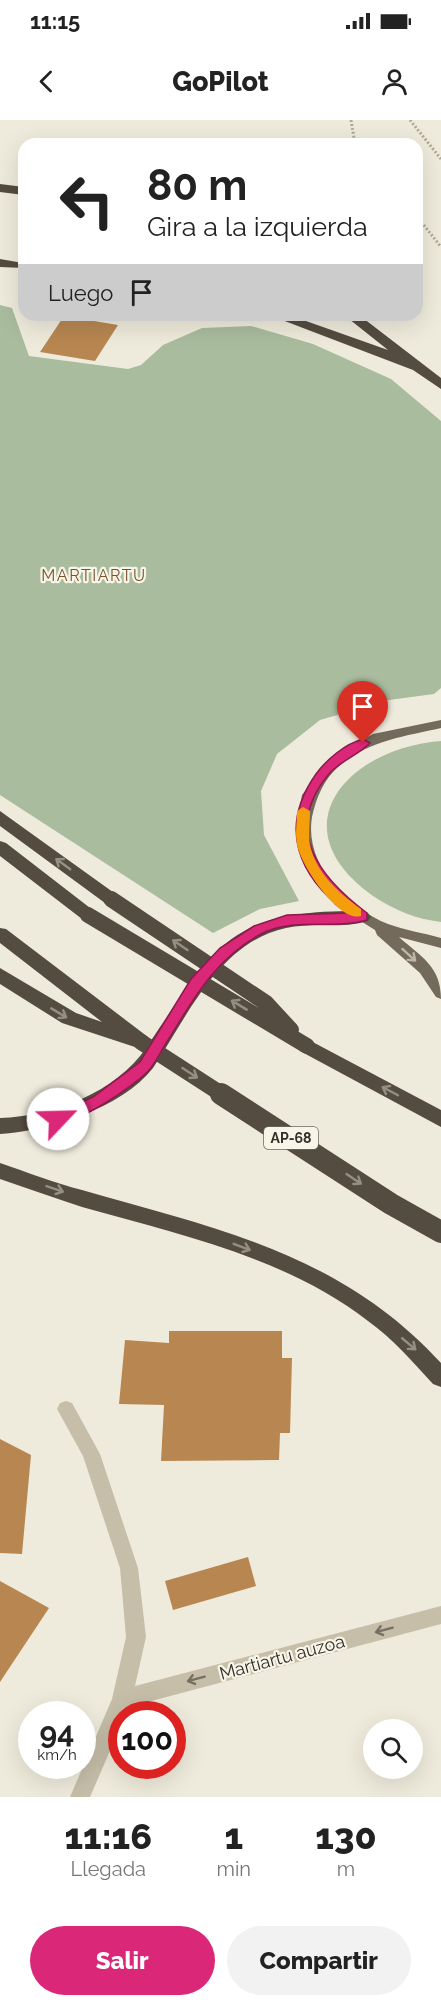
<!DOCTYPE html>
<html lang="es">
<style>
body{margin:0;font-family:Raleway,sans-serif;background:#f2f2f2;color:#222;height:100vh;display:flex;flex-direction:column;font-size:22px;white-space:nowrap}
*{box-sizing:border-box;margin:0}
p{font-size:20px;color:#767676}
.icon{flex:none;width:33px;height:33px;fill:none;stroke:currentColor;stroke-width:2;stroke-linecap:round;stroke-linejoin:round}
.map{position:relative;height:1677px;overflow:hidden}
.side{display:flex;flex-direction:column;background:#fff;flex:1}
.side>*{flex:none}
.banner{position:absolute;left:18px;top:18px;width:405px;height:183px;border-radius:18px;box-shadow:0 6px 24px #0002;background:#fff;color:#222;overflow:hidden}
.controls{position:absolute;left:363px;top:1599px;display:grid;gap:12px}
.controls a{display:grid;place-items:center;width:60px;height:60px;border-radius:50%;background:#fff;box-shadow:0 6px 24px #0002;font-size:30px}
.speed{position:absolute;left:18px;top:1581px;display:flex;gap:12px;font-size:30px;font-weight:700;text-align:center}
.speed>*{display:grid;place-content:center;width:78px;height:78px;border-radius:50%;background:#fff;box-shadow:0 6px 24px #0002;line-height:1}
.speed small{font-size:15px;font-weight:400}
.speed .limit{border:9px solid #d22;background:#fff;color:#111}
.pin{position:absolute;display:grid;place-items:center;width:51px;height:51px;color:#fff;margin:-62px -26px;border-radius:50% 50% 50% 0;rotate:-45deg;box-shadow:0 0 6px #0007}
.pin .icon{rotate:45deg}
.me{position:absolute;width:66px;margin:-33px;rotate:66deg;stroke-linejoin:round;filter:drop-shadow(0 0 4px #0008)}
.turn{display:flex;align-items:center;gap:21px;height:126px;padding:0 30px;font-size:27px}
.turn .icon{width:78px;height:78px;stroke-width:2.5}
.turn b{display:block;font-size:42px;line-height:51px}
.then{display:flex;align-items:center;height:57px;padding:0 30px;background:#0003;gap:12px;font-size:22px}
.eta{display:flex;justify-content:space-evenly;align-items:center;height:102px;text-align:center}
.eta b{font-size:36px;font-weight:800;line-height:42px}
.button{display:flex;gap:12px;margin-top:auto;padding:12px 30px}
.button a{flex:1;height:69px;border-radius:36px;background:#db2777;color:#fff;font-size:24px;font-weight:800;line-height:69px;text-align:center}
.button a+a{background:#f2f2f2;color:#222}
.status{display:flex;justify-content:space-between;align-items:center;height:42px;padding:0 30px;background:#fff;direction:ltr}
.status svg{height:16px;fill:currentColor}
header{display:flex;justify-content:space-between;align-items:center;height:78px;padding:0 30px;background:#fff;font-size:27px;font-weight:800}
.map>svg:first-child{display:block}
.green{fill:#aabc9e}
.building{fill:#b88751}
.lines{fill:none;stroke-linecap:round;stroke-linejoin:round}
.path{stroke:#b1a994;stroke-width:3;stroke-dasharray:2 2;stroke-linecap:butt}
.minor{fill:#c6bea9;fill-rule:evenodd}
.primary{fill:#746a5b;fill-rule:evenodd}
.motorway{fill:#544c40;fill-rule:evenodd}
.motorway-bridge-far1{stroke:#544c40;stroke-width:16}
.motorway-bridge{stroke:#544c40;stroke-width:22}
.oneway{stroke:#958f83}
.oneway2{stroke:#bcb6a9}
.oneway3{stroke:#766f62}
.route{fill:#db2777;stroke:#8e194d;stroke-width:1.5}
.slow{fill:#f59e0b}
.labels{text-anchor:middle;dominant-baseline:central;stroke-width:4.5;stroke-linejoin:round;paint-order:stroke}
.shield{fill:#f7f4e8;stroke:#6e6a62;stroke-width:1.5}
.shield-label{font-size:14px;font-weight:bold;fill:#342f28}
.neighbourhood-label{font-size:16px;letter-spacing:1.5px;fill:#7a532a;stroke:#f7f4e8}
.near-street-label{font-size:18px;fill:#342f28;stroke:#f7f4e8}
</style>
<div class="status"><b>11:15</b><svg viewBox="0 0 49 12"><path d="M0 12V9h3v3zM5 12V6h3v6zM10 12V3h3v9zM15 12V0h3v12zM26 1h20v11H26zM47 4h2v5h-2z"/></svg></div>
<header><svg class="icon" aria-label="back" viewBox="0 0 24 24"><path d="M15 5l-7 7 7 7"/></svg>GoPilot<svg class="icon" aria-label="person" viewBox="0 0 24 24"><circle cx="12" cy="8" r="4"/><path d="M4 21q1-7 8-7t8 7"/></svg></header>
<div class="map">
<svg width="441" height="1677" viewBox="0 0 441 1677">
<rect width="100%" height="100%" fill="#efebdc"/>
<path class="green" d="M0,185L12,188L29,236L128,249L141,245L163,225L202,208L251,206L313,224L391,259L441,301V568L434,574L389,580L320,600L277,634L261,671L264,715L299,781L260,789L213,813L0,675Z
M441,621V802C416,799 394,790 373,776C276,707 348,628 441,621Z"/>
<path class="building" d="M64,196L118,205L95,241L40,232Z
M169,1211H282V1238H292L290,1313H280L279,1340L161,1341L164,1285L119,1284L125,1220L169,1223Z
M0,1319L31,1335L22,1434L0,1433Z
M248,1437L256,1466L173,1490L165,1461Z
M0,1461L49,1488L0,1562Z"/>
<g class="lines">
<path class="path" d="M351,0L355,24
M410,0L441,39
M417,101L423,104L441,127"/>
<path class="minor" d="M66,1281L72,1283L100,1334L138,1448L146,1517L135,1566L441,1486V1504L129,1587L125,1594H122V1603L90,1677H70L112,1579L126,1517L120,1448L83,1336L57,1289L60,1283Z"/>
<path class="primary" d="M441,600V608C406,616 367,621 339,646C324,659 316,678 312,697C304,745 347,787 388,804C404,810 424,813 441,818V828L399,817C421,837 441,846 441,879L436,877L420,853L377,815L375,810L335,785L306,748L296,712L302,675L329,639L373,614Z"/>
<path class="motorway" d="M0,64L24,67V75L0,72Z
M0,139L23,143L24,148L0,147Z
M269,195H289L388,230L344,195H359L441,258V269L413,250Z
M0,691L117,775L120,779L117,783H105L0,706Z
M0,721L6,723L94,791L97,795L94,799H82L0,736Z
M362,791L368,793L371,797L368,801C344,809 312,802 286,808C219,822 187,897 153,948C122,988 48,1011 0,1014V998C54,996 115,973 147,927L141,929L62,903L0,864V848L76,893L102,902L0,823V808L6,809L148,917L150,922C218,821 232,790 362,791Z
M307,919L441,990V1007L300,931L298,926L300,921Z
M0,1043C27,1052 54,1063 82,1070C218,1109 341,1134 441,1243V1267L433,1264C413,1242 393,1219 368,1201C285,1137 181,1115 82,1087C54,1078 27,1068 0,1059Z"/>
<path class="motorway-bridge-far1" d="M111,779L266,883L291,910
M88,795L307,926
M141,922L223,975"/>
<path class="motorway-bridge" d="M221,974L391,1084L441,1112"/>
</g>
<defs><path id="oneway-shaft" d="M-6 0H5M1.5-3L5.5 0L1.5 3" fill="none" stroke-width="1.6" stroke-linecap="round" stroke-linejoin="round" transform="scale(1.5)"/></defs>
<g class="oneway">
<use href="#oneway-shaft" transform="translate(63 744) rotate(-144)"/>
<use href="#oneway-shaft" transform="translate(180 825) rotate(-146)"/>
<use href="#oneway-shaft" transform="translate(239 885) rotate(-149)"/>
<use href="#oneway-shaft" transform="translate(59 893) rotate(31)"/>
<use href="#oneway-shaft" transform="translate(190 953) rotate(33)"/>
<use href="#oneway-shaft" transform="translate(390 971) rotate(-152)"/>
<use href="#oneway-shaft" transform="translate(354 1059) rotate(34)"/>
<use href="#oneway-shaft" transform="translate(55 1069) rotate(19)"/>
<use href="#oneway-shaft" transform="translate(242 1127) rotate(21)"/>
<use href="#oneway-shaft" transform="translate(409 1224) rotate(40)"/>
</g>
<use class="oneway2" href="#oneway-shaft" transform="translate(409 835) rotate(42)"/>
<g class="oneway3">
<use href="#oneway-shaft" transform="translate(384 1510) rotate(165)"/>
<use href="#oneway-shaft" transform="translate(196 1559) rotate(165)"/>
</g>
<path class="route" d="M363,619L370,623C360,634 340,641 329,654C282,710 319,757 367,793V800C333,810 296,797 263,813C218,836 195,876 170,917C163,927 158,939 150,949C138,964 71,1009 52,1003L50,999L52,995L93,977L140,942L191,859L220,828L254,806L287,795L347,793C298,756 278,708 316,654C327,639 345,624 363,619Z"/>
<path class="slow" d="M303,687L310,691C310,702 308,714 310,725C316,753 339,773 361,789V796C339,803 300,744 297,724C295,714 297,702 297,691Z"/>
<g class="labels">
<rect class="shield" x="264" y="1007" width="54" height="22" rx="4.5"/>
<g class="shield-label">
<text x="291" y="1018">AP-68</text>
</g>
<g class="neighbourhood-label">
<text x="94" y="455">MARTIARTU</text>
</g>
<g class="near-street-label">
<text transform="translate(282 1537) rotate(-15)">Martiartu auzoa</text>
</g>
</g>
</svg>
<div class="controls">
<a><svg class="icon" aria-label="search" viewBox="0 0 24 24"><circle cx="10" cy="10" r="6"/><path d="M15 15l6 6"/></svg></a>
</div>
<div class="speed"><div>94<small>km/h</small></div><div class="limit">100</div></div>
<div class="pin" style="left:363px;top:623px;background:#d93025"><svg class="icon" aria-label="arrive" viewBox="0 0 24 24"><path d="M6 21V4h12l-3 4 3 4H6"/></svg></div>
<svg class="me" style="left:58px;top:999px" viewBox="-20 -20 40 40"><circle r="19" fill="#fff"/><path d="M0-13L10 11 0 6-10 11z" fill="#db2777"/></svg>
<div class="banner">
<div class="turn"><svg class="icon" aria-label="left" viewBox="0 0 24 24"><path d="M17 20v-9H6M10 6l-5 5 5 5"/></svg><div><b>80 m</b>Gira a la izquierda</div></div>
<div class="then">Luego<svg class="icon" aria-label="arrive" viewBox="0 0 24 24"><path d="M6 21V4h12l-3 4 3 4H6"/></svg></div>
</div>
</div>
<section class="side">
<div class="eta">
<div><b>11:16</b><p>Llegada</p></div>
<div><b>1</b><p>min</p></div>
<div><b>130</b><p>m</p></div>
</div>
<div class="button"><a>Salir</a><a>Compartir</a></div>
</section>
